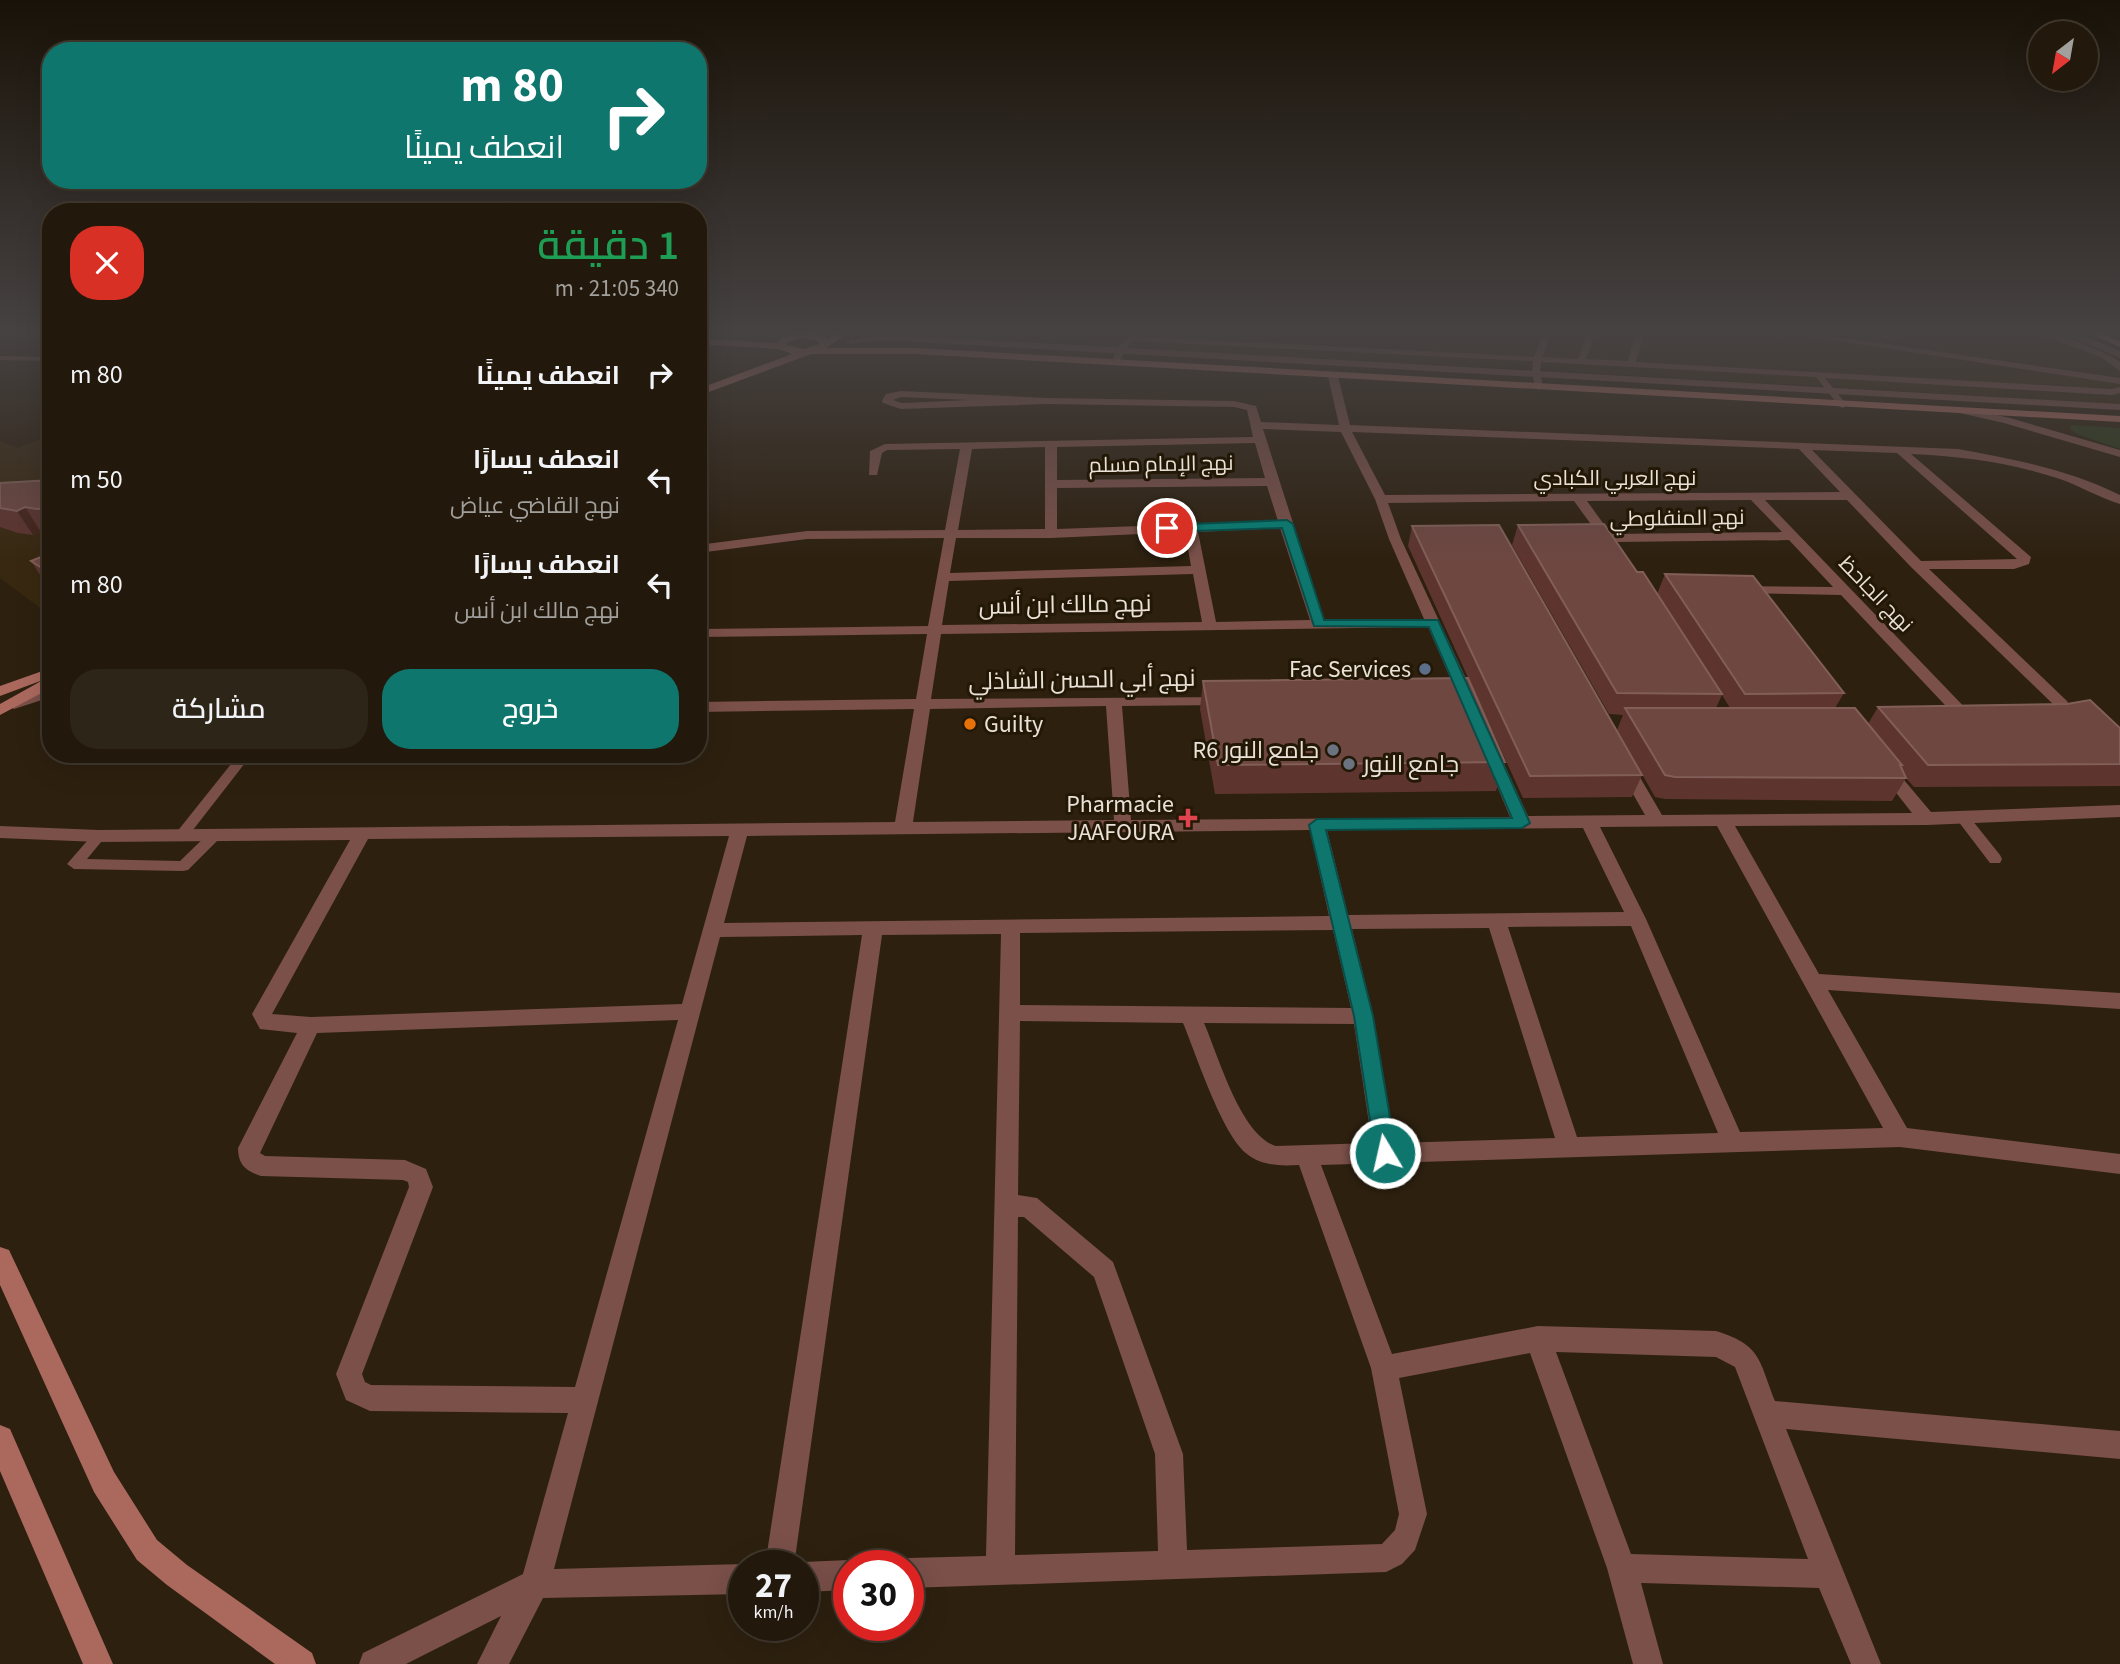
<!DOCTYPE html>
<html lang="ar">
<meta charset="utf-8">
<style>
body{margin:0;font-family:"Source Sans 3",Cairo,sans-serif;background:#2e2519;color:#f1f3f6;direction:rtl;height:100vh;display:flex;flex-direction:column;font-size:26px;white-space:nowrap}
*{box-sizing:border-box;margin:0}
p{font-size:23px;color:#a2a09d}
.icon{flex:none;width:38px;height:38px;fill:none;stroke:currentColor;stroke-width:2;stroke-linecap:round;stroke-linejoin:round}
.map{position:relative;flex:1;overflow:hidden;direction:ltr}
.sheet{position:absolute;left:42px;top:203px;width:665px;height:560px;display:flex;flex-direction:column;background:#22180b;border-radius:28px;box-shadow:0 7px 28px #0002,0 0 0 2px #3f372c;direction:rtl}
.sheet>*{flex:none}
.top-card{position:absolute;left:42px;top:42px;width:665px;height:147px;border-radius:28px;box-shadow:0 7px 28px #0002,0 0 0 2px #3f372c;direction:rtl;background:#0f766e;color:#fff;overflow:hidden}
.needle{width:46px;rotate:211deg}
.tools{position:absolute;left:2028px;top:21px;display:grid;gap:14px}
.tools a{display:grid;place-items:center;width:70px;height:70px;border-radius:50%;background:#22180b;box-shadow:0 7px 28px #0002,0 0 0 2px #3f372c;font-size:35px}
.speed{position:absolute;left:728px;top:1550px;display:flex;gap:14px;font-size:35px;font-weight:700;text-align:center}
.speed>*{display:grid;place-content:center;width:91px;height:91px;border-radius:50%;background:#22180b;box-shadow:0 7px 28px #0002,0 0 0 2px #3f372c;line-height:1}
.speed small{font-size:18px;font-weight:400}
.speed .limit{border:10px solid #d22;background:#fff;color:#111}
.pin{position:absolute;display:grid;place-items:center;width:60px;height:60px;color:#fff;margin:-30px;border:4px solid #fff;border-radius:50%;box-shadow:0 2px 7px #0007}
.me{position:absolute;width:77px;margin:-38px;rotate:351deg;stroke-linejoin:round;filter:drop-shadow(0 0 5px #0008)}
.turn{display:flex;align-items:center;gap:24px;height:147px;padding:0 28px;font-size:32px}
.turn .icon{width:91px;height:91px;stroke-width:2.5}
.turn b{display:block;font-size:49px;line-height:60px}
.round{display:grid;place-items:center;flex:none;width:74px;height:74px;border-radius:28px;background:#2e2519}
.overview{display:flex;align-items:center;justify-content:space-between;height:119px;padding:0 28px}
h1{font-size:42px;font-weight:600;line-height:52px;color:#1e9e55}
.action{display:flex;gap:14px;margin-top:auto;padding:14px 28px}
.action a{flex:1;height:80px;border-radius:28px;background:#0f766e;color:#fff;font-size:28px;font-weight:600;line-height:80px;text-align:center}
.action a+a{background:#2e2519;color:#f1f3f6}
ul{padding:0;list-style:none}
li{display:flex;align-items:center;gap:21px;height:105px;padding:0 28px}
li div{flex:1}
li b{display:block;font-size:26px}
li em{font-style:normal}
.map>svg:first-child{display:block}
.built{fill:#382811}
.green{fill:#2b3919}
.lines{fill:none;stroke-linecap:round;stroke-linejoin:round}
.service{fill:#7a5049;fill-rule:evenodd}
.minor{fill:#7a5049;fill-rule:evenodd}
.secondary{fill:#ab695e;fill-rule:evenodd}
.primary{fill:#d07b6e;fill-rule:evenodd}
.wall{fill:#5e342f;fill-rule:evenodd}
.shaded-wall{fill:#44241a}
.building{fill:#6e4741;stroke:#815f58;stroke-width:2}
.route{fill:#0f766e;stroke:#0a4d48;stroke-width:2}
.service-dot{fill:#5c6f8a;stroke:#231706;stroke-width:2.5}
.food-dot{fill:#e8710a;stroke:#231706;stroke-width:2.5}
.worship-dot{fill:#6b7280;stroke:#231706;stroke-width:2.5}
.health-dot{fill:#e0444e;stroke:#231706;stroke-width:2.5}
.labels{text-anchor:middle;dominant-baseline:central;stroke-width:6;stroke-linejoin:round;paint-order:stroke}
.far-street-label{font-size:21px;fill:#eae1d7;stroke:#231706}
.street-label{font-size:24px;fill:#eae1d7;stroke:#231706}
.poi-label{font-size:24px;fill:#eae1d7;stroke:#231706;text-anchor:end}
</style>
<div class="map">
<svg width="2120" height="1664" viewBox="0 0 2120 1664">
<rect width="100%" height="100%" fill="#2d200f"/>
<path class="built" d="M1102,329H2043L2120,359V404L1561,371L1508,363L1503,368L1086,346Z
M51,435V616L0,578V441L17,448Z"/>
<path class="green" d="M2071,425L2120,428V449L2077,434L2070,429Z"/>
<g class="lines">
<path class="service" d="M1545,329H1553L1542,357L1578,359L1589,329H1597L1586,359L1628,361L1637,329H1645L1636,362L2112,389L2120,387V393L2112,395L1825,378L1847,405L1843,408L1840,407L1816,377L1541,362L1540,372L1543,387L1539,390L1535,387L1532,372L1533,361L1132,341L1125,350L1118,365L1111,363L1118,347L1135,330L1139,332L1136,336L1534,357Z
M1760,329H1783L2120,378V384Z
M1902,329H1912L1894,340L1873,337C1882,332 1890,337 1902,329Z
M2026,329C2053,329 2098,348 2120,362V371L2101,357Z
M0,356L51,357V361L0,360Z
M239,754H252L186,839H176L174,836L176,833Z
M1963,813L1968,815L2000,855L2002,859L2000,863H1990L1958,821L1956,818L1958,815Z
M215,830L222,835L220,838L188,870L183,871L74,869L67,864L94,833L99,831L106,836L87,859L180,861L210,832Z"/>
<path class="minor" d="M2053,329H2067L2120,351V358Z
M881,334L2120,404V410L881,340L851,344L846,341Z
M1333,373L1338,376L1350,425L1958,449C2014,459 2069,470 2120,495V504C2100,498 2080,486 2060,479C2012,463 1962,456 1911,454L2031,557L2029,564L2014,569H1929L2067,701L2074,713L2056,723L2048,718L2057,711L2055,706L1912,568L1847,500H1765L1973,716L1975,719L1973,722H1961L1841,595L1735,593V587L1740,586L1833,587L1789,540L1617,542L1616,546L1611,547L1603,542L1587,541V535L1598,534L1574,501L1388,503L1401,539L1475,698L1472,701L1467,703L1459,698L1428,627L941,634L931,699L1229,697L1232,700L1229,703L1224,705L1122,706L1131,820L1510,817L1483,753L1491,748L1499,753L1528,816L1645,815L1617,766L1625,761L1631,762L1662,815L1912,813L1879,771L1887,766L1893,767L1931,812L2120,805V817L1927,825L1735,826L1819,974L2120,993V1009L1828,990L1907,1128L2120,1154V1174L1900,1147L1321,1165L1392,1354L1538,1326L1716,1331C1762,1345 1759,1361 1775,1401L2120,1431V1459L1786,1429L1881,1664H1851L1819,1588L1641,1583L1663,1664H1633L1607,1568L1530,1353L1399,1378L1427,1514L1415,1550L1402,1564L1386,1572L908,1588V1566H896L898,1563L908,1558L986,1556L1001,934L882,935L794,1566H765L862,935L720,937L554,1569L744,1564L748,1566H744V1594L543,1598L509,1664H477L501,1616L406,1664H359L363,1653L523,1574L568,1413L370,1411L346,1400L336,1374L409,1187L408,1182L403,1180L261,1176C246,1171 238,1165 238,1148L297,1033L260,1029L252,1014L350,840L99,842L0,838V826L99,830L895,822L914,709L698,712V702L916,699L927,634L698,637V629L928,626L944,538L807,539L698,553V545L807,531L945,530L960,449L887,450L882,453L877,475H869L870,451L885,444L1253,437L1247,410L1234,407L1047,404L901,409L883,403L882,401L886,394L901,391L1047,398L1234,401L1256,406L1261,422L1339,425L1328,376ZM901,397L969,400L902,403L893,400ZM1263,429L1341,432L1375,499L1389,539L1424,619L1324,620ZM1352,432L1799,449L1840,492L1385,495ZM1255,443L1265,478L1057,480V447ZM1045,447V529L958,530L972,449ZM1812,450L1897,453L2017,559L1921,561ZM1267,486L1278,521L1057,529V488ZM1751,500L1782,532L1611,534L1587,501ZM1280,528L1310,620L1216,622L1198,532ZM1185,532L1191,566L950,573L956,538H1051ZM1193,574L1202,622L942,625L949,581ZM1106,706L1114,820L913,822L930,709ZM1717,826L1883,1128L1740,1132L1646,919L1600,827ZM1583,828L1624,912L1348,915L1327,830ZM1310,830L1329,916L724,923L747,836ZM729,836L682,1004L311,1017L272,1014L368,839ZM1631,926L1718,1133L1577,1137L1508,927ZM1489,928L1555,1138L1395,1143L1373,1016L1352,929ZM1333,930L1351,1008L1020,1005V933ZM678,1020L575,1387L371,1385L365,1382L362,1374L433,1187L426,1169L405,1160L265,1156L260,1153L317,1033ZM1020,1021L1183,1023C1196,1054 1222,1135 1247,1154C1262,1166 1280,1166 1299,1165L1371,1368L1399,1514L1395,1530L1382,1544L1187,1550L1183,1454L1113,1262L1037,1198L1018,1195ZM1204,1023L1354,1024L1372,1143L1276,1146C1241,1136 1218,1055 1204,1023ZM1018,1217H1024L1094,1277L1155,1454L1158,1551L1015,1555ZM1556,1352L1716,1357L1735,1367L1808,1559L1631,1554Z
M1964,408L2010,418L2120,450V457L2004,423L1960,413L1959,411Z
M51,687V697L14,709L6,704L9,701Z
M849,1560L860,1566H849V1590L803,1592V1566H794L803,1562Z"/>
<path class="secondary" d="M843,329H854L826,348H916L2120,416V422L916,354H811L698,396V389L792,354L779,349L698,344V338L778,343L781,338C795,334 815,327 827,339ZM801,338L816,340L820,344L804,349L786,345L788,342Z
M51,668V688L0,715V704L43,680L0,696V686Z
M0,1247L9,1250L114,1472L157,1540L187,1565L312,1653L316,1664H275L167,1585L137,1560L94,1492L0,1285Z
M0,1425L10,1429L113,1664H83L0,1471Z"/>
<path class="primary" d="M2079,329H2093L2120,341V347Z"/>
</g>
<path class="wall" d="M51,480V534L41,532L33,535L18,533L0,527V483Z
M1518,525L1637,572L1657,594L1665,574L1844,693L1835,708L1868,724L1878,707L2120,728V786L1914,787L1905,777L1906,778L1892,801L1665,799L1655,797L1617,730L1623,715L1609,714L1512,545ZM1722,695L1730,708H1716Z
M1412,526L1642,775L1632,797L1523,798L1408,546Z
M51,553V588L48,587L31,561Z
M1203,681L1505,762L1496,791L1215,794L1200,709Z"/>
<path class="shaded-wall" d="M25,507L41,532L33,535L17,511Z"/>
<path class="building" d="M51,480V508L37,509L25,507L17,511L0,508V483Z
M1604,524L1637,572H1643L1722,694L1617,693L1518,525Z
M1499,525L1642,775L1530,776L1412,526Z
M51,553V574L31,561Z
M1665,574L1753,576L1844,693L1745,694Z
M1468,678L1505,762L1218,765L1203,681Z
M2090,700L2120,728V764L1928,765L1878,707L2067,704Z
M1625,708H1855L1902,765H1900L1906,778L1675,777L1665,775Z"/>
<linearGradient id="sky" x2="0" y2="1"><stop stop-color="#191208"/><stop offset="0.59" stop-color="#464242"/><stop offset="1" stop-color="#464242" stop-opacity="0"/></linearGradient>
<rect width="2120" height="562" fill="url(#sky)"/>
<path class="route" d="M1287,520L1293,524L1324,620H1438L1530,823L1522,828L1326,830L1373,1016L1396,1153L1393,1160L1385,1162L1378,1160L1375,1153L1354,1016L1309,825L1317,819L1512,818L1429,627L1314,626L1282,528L1167,532L1162,528L1167,525Z"/>
<circle class="service-dot" cx="1425" cy="669" r="7"/>
<circle class="food-dot" cx="970" cy="724" r="7"/>
<g class="worship-dot">
<circle cx="1333" cy="750" r="7"/>
<circle cx="1349" cy="764" r="7"/>
</g>
<path class="health-dot" d="M1184.5 807.5h7v7h7v7h-7v7h-7v-7h-7v-7h7z"/>
<g class="labels">
<g class="far-street-label">
<text transform="translate(1161 464) rotate(-1)">نهج الإمام مسلم</text>
<text x="1615" y="478">نهج العربي الكبادي</text>
<text transform="translate(1677 518) rotate(-1)">نهج المنفلوطي</text>
<text transform="translate(1876 594) rotate(46)">نهج الجاحظ</text>
</g>
<g class="street-label">
<text transform="translate(1065 605) rotate(-1)">نهج مالك ابن أنس</text>
<text transform="translate(1082 680) rotate(-1)">نهج أبي الحسن الشاذلي</text>
</g>
<g class="poi-label">
<text x="1411" y="669">Fac Services</text>
<text x="984" y="724" text-anchor="start">Guilty</text>
<text x="1319" y="750">R6 جامع النور</text>
<text x="1363" y="764" text-anchor="start">جامع النور</text>
<text x="1174" y="804">Pharmacie<tspan x="1174" dy="28">JAAFOURA</tspan></text>
</g>
</g>
</svg>
<div class="tools">
<a><svg class="needle" viewBox="-14 -14 28 28"><path d="M0-13l5 13h-10z" fill="#e53935"/><path d="M0 13l5-13h-10z" fill="#a2a09d"/></svg></a>
</div>
<div class="speed"><div>27<small>km/h</small></div><div class="limit">30</div></div>
<div class="pin" style="left:1167px;top:528px;background:#d93025"><svg class="icon" aria-label="arrive" viewBox="0 0 24 24"><path d="M6 21V4h12l-3 4 3 4H6"/></svg></div>
<svg class="me" style="left:1385px;top:1153px" viewBox="-20 -20 40 40"><circle r="17" fill="#0f766e" stroke="#fff" stroke-width="3"/><path d="M0-11L8 9 0 5-8 9z" fill="#fff"/></svg>
<div class="top-card">
<div class="turn"><svg class="icon" aria-label="right" viewBox="0 0 24 24"><path d="M7 20v-9h11M14 6l5 5-5 5"/></svg><div><b>80 m</b>انعطف يمينًا</div></div>
</div>
<section class="sheet">
<div class="overview"><div><h1>1 دقيقة</h1><p>340 m · 21:05</p></div><a class="round" style="background:#d93025;color:#fff"><svg class="icon" aria-label="close" viewBox="0 0 24 24"><path d="M6 6l12 12M18 6L6 18"/></svg></a></div>
<ul>
<li><svg class="icon" aria-label="right" viewBox="0 0 24 24"><path d="M7 20v-9h11M14 6l5 5-5 5"/></svg><div><b>انعطف يمينًا</b></div><em>80 m</em></li>
<li><svg class="icon" aria-label="left" viewBox="0 0 24 24"><path d="M17 20v-9H6M10 6l-5 5 5 5"/></svg><div><b>انعطف يسارًا</b><p>نهج القاضي عياض</p></div><em>50 m</em></li>
<li><svg class="icon" aria-label="left" viewBox="0 0 24 24"><path d="M17 20v-9H6M10 6l-5 5 5 5"/></svg><div><b>انعطف يسارًا</b><p>نهج مالك ابن أنس</p></div><em>80 m</em></li>
</ul>
<div class="action"><a>خروج</a><a>مشاركة</a></div>
</section>
</div>
